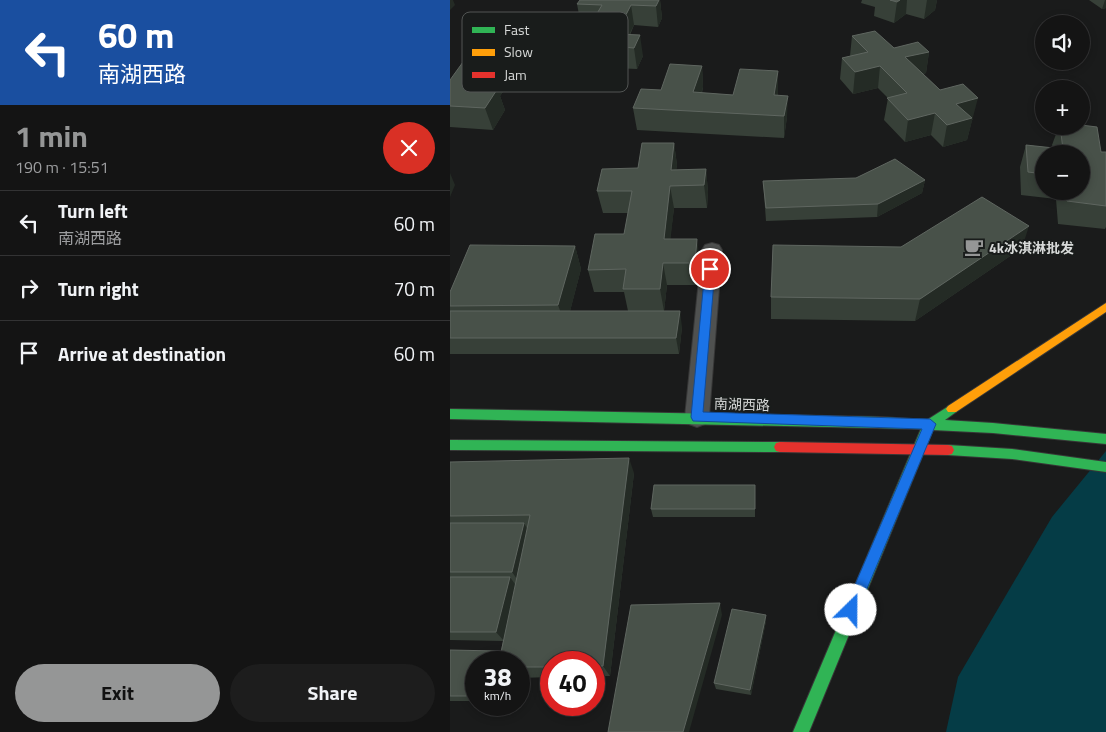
<!DOCTYPE html>
<meta charset="utf-8">
<style>
body{margin:0;font-family:"Titillium Web","Noto Sans SC",sans-serif;background:#1d1d1d;color:#f1f3f6;height:100vh;display:flex;flex-direction:column;font-size:19px;white-space:nowrap}
*{box-sizing:border-box;margin:0}
p{font-size:16px;color:#9d9ea0}
.icon{flex:none;width:28px;height:28px;fill:none;stroke:currentColor;stroke-width:2;stroke-linecap:round;stroke-linejoin:round}
.map{position:relative;flex:1;overflow:hidden}
.panel{display:flex;flex-direction:column;background:#141414;width:450px}
.panel>*{flex:none}
.guide{background:#1a4fa0;color:#fff;overflow:hidden}
.buttons{position:absolute;left:585px;top:15px;display:grid;gap:10px}
.buttons a{display:grid;place-items:center;width:55px;height:55px;border-radius:50%;background:#141414;box-shadow:0 2px 8px #0003,0 0 0 1px #333334;font-size:25px}
.speed{position:absolute;left:15px;top:651px;display:flex;gap:10px;font-size:25px;font-weight:700;text-align:center}
.speed>*{display:grid;place-content:center;width:65px;height:65px;border-radius:50%;background:#141414;box-shadow:0 2px 8px #0003,0 0 0 1px #333334;line-height:1}
.speed small{font-size:12px;font-weight:400}
.speed .limit{border:8px solid #d22;background:#fff;color:#111}
.pin{position:absolute;display:grid;place-items:center;width:42px;height:42px;color:#fff;margin:-21px;border:2px solid #fff;border-radius:50%;box-shadow:0 1px 5px #0007}
.me{position:absolute;width:55px;margin:-28px;rotate:23deg;stroke-linejoin:round;filter:drop-shadow(0 0 4px #0008)}
.turn{display:flex;align-items:center;gap:18px;height:105px;padding:0 15px;font-size:22px}
.turn .icon{width:65px;height:65px;stroke-width:2.5}
.turn b{display:block;font-size:35px;line-height:42px}
.round{display:grid;place-items:center;flex:none;width:52px;height:52px;border-radius:26px;background:#1d1d1d}
.headline{display:flex;align-items:center;justify-content:space-between;height:85px;padding:0 15px}
h1{font-size:30px;font-weight:700;line-height:38px;color:#959696}
.action{display:flex;gap:10px;margin-top:auto;padding:10px 15px}
.action a{flex:1;height:58px;border-radius:30px;background:#959696;color:#111;font-size:20px;font-weight:700;line-height:58px;text-align:center}
.action a+a{background:#1d1d1d;color:#f1f3f6}
ul{padding:0;list-style:none}
li{display:flex;align-items:center;gap:15px;height:65px;padding:0 15px;border-top:1px solid #333334}
li div{flex:1}
li b{display:block;font-size:19px}
li em{font-style:normal}
main{display:flex;flex:1;min-height:0}
.map>svg:first-child{display:block}
.water{fill:#053c46}
.lines{fill:none;stroke-linecap:round;stroke-linejoin:round}
.street-casing{stroke:#373737;stroke-width:2}
.fast-casing{stroke:#373737;stroke-width:2}
.slow-casing{stroke:#373737;stroke-width:2}
.jam-casing{stroke:#373737;stroke-width:2}
.street{fill:#4f5150;fill-rule:evenodd}
.fast{fill:#30b455;fill-rule:evenodd}
.slow{fill:#ff9f0a;fill-rule:evenodd}
.jam{fill:#e5322d;fill-rule:evenodd}
.wall{fill:#374038;fill-rule:evenodd}
.shaded-wall{fill:#242b25}
.building{fill:#485149;stroke:#5f6660}
.route{fill:#1a73e8;stroke:#114b97}
.labels{text-anchor:middle;dominant-baseline:central;stroke-width:4;stroke-linejoin:round;paint-order:stroke}
.poi-label{font-size:14px;font-weight:bold;fill:#d7d9d8;stroke:#191c1b;text-anchor:start}
.street-label{font-size:14px;fill:#d7d9d8;stroke:#191c1b}
.key{fill:#191c1b;stroke:#525554;stroke-width:1}
.key-label{font-size:14px;fill:#d7d9d8}
</style>
<main>
<section class="panel">
<div class="guide">
<div class="turn"><svg class="icon" aria-label="left" viewBox="0 0 24 24"><path d="M17 20v-9H6M10 6l-5 5 5 5"/></svg><div><b>60 m</b>南湖西路</div></div>
</div>
<div class="headline"><div><h1>1 min</h1><p>190 m · 15:51</p></div><a class="round" style="background:#d93025;color:#fff"><svg class="icon" aria-label="close" viewBox="0 0 24 24"><path d="M6 6l12 12M18 6L6 18"/></svg></a></div>
<ul>
<li><svg class="icon" aria-label="left" viewBox="0 0 24 24"><path d="M17 20v-9H6M10 6l-5 5 5 5"/></svg><div><b>Turn left</b><p>南湖西路</p></div><em>60 m</em></li>
<li><svg class="icon" aria-label="right" viewBox="0 0 24 24"><path d="M7 20v-9h11M14 6l5 5-5 5"/></svg><div><b>Turn right</b></div><em>70 m</em></li>
<li><svg class="icon" aria-label="arrive" viewBox="0 0 24 24"><path d="M6 21V4h12l-3 4 3 4H6"/></svg><div><b>Arrive at destination</b></div><em>60 m</em></li>
</ul>
<div class="action"><a>Exit</a><a>Share</a></div>
</section>
<div class="map">
<svg width="656" height="732" viewBox="0 0 656 732">
<rect width="100%" height="100%" fill="#1a1b1b"/>
<path class="water" d="M656,451V732H496L508,677L602,517Z"/>
<g class="lines">
<g class="street-casing">
<path id="street" d="M262,243L269,245L272,250L259,417L255,424L247,427L239,424L235,417L252,250L255,245Z"/>
</g>
<g class="fast-casing">
<path id="fast" d="M502,404L506,406L508,409L506,412L495,420L543,423L656,434V444L543,433L483,430L359,732H343L471,429L0,419V409L431,417L477,420Z
M0,440L330,442L334,443L336,447L334,451L330,452L0,450Z
M498,445L562,449L656,462V472L562,459L498,455L494,454L492,450L494,446Z"/>
</g>
<g class="slow-casing">
<path id="slow" d="M656,303V312L506,412H498L496,409L498,406Z"/>
</g>
<g class="jam-casing">
<path id="jam" d="M330,442L498,445L502,446L504,450L502,454L498,455L330,452L326,451L324,447L326,443Z"/>
</g>
<use href="#street" class="street"/>
<use href="#fast" class="fast"/>
<use href="#slow" class="slow"/>
<use href="#jam" class="jam"/>
</g>
<path class="wall" d="M210,0L212,18L208,27L184,25L180,35L193,56L187,69L164,68L158,81L133,80L130,69L112,68L107,46L138,29L140,25H131L127,4Z
M412,0H487L485,10L474,19L456,14L444,23L424,16L425,7L411,3Z
M639,0H656V8L652,9Z
M402,36L444,48L479,52L476,73L473,74L523,120H522L517,140L493,147L481,135L455,142L434,120L438,98L428,88L403,94L390,79L392,58L400,56Z
M252,66L253,87L252,93L283,95L328,93V95L337,117L334,138L187,130L183,108Z
M0,80L57,86L50,96L55,110L43,130L0,127Z
M609,126H631L651,152H656V227L655,229L608,224L606,199L571,195L570,167L576,145L603,148L602,145ZM594,154L631,191H594Z
M224,143L227,165L226,170L256,169L258,192L257,208H224L220,239L250,261L248,285H217L214,311L232,327L229,354H0V292L125,246L131,269L120,311H178L174,292H144L138,270L174,234L178,213H153L147,191L188,168Z
M475,180L472,193L427,217L316,221L313,181Z
M572,248L465,321L321,319V297Z
M0,462L184,473L160,676H144V662H101V677L69,678V662H26V701H0V650L47,651L50,655L53,641L0,640Z
M305,493V517H203L201,509Z
M316,621L301,695L266,689L264,683Z"/>
<path class="shaded-wall" d="M0,0H3L5,5L0,10Z
M209,0H210L212,18L208,27L206,6Z
M450,0H457L456,14L444,23L447,2Z
M477,0H487L485,10L474,19Z
M655,0H656V8L652,9Z
M181,5L184,25L173,47L166,34Z
M190,35L193,56L187,69L184,48Z
M160,46L164,68L158,81L154,60Z
M479,52L476,73L452,79L455,57Z
M50,64L57,86L50,96L55,110L43,130L35,108V87Z
M252,66L253,87L246,111L243,92Z
M430,66L428,88L403,94L405,72Z
M328,71V93L324,117V95Z
M338,96L337,117L334,138V116Z
M528,98L517,140L493,147L497,125L506,104Z
M485,113L481,135L455,142L458,120Z
M224,143L227,165L224,186L221,170Z
M256,169L258,192L257,208L254,185Z
M0,173L5,185L0,197Z
M475,180L472,193L427,217L428,204Z
M220,186L224,208L218,262L214,239Z
M579,226L572,248L465,321L470,299Z
M247,239L250,261L248,285L245,263Z
M125,246L131,269L116,327L108,305Z
M213,263L217,285L214,311L210,289Z
M230,311L232,327L229,354L226,338Z
M179,458L184,473L160,676L153,666Z
M74,523L80,534L69,582L62,572Z
M60,577L67,587L54,641L46,632Z
M270,603L272,615L239,732H233Z
M316,615V621L301,695L300,690Z
M47,651L53,657L51,662H44Z"/>
<path class="building" d="M130,0H209L206,6L181,5L166,34L190,35L184,48L160,46L154,60L128,58L134,48L107,46L118,28L138,29L152,5L127,4Z
M440,0H450L447,2Z
M425,31L444,48L468,42L479,52L455,57L490,90L513,84L528,98L506,104L522,118L497,125L485,113L458,120L437,98L457,93L430,66L405,72L392,58L418,52L402,36Z
M13,62L50,64L35,87L48,88L35,108L0,106V80Z
M220,64L252,66L243,92L283,95L290,69L328,71L324,95L338,96L334,116L183,108L191,89L211,90Z
M631,125L647,127L651,152H656V206L617,201L615,191H631V154H594V174L578,172L576,145L613,149L610,126H631Z
M192,143H224L221,170L256,169L254,185L220,186L214,239H247L245,263H213L210,289H173L176,269L138,270L145,234H174L182,191H147L152,169L188,168Z
M445,159L475,180L428,204L316,208L313,181L406,178Z
M532,197L579,226L470,299L321,297L323,245L451,247Z
M20,245L125,246L108,305L0,306V292Z
M0,311H230L226,338H0Z
M179,458L153,666H144V662H101V667H69V662H49L80,515L0,516V462Z
M204,485H305V509H201Z
M0,523H74L62,572H0Z
M0,577H60L46,632H0Z
M270,603L233,732H158L181,605Z
M282,609L316,615L300,690L264,683Z
M0,650L47,651L44,662H26V696H0Z"/>
<path class="route" d="M260,265L265,269L253,412L480,419L486,424L406,615L401,617L396,615L394,610L472,429L243,421L241,417L255,269Z"/>
<defs>
<g id="cafe-bare" transform="scale(1.5)"><path d="M-5.5-4.5H6V0H3Q3 3.5 0 3.5H-2.5Q-5.5 3.5-5.5 0ZM3-3.2v2h1.7v-2ZM-6 4.5H4V6H-6Z" fill="#959696" stroke="#191c1b" stroke-width="2.5" paint-order="stroke"/></g>
</defs>
<g fill-rule="evenodd">
<use href="#cafe-bare" x="524" y="247"/>
</g>
<g class="labels">
<g class="poi-label">
<text x="539" y="247">4k冰淇淋批发</text>
</g>
<g class="street-label">
<text transform="translate(292 404) rotate(2)">南湖西路</text>
</g>
</g>
<rect x="12" y="12" width="166" height="80" rx="8" class="key"/>
<rect x="22" y="27" width="23" height="6" fill="#30b455"/>
<rect x="22" y="49" width="23" height="7" fill="#ff9f0a"/>
<rect x="22" y="72" width="23" height="6" fill="#e5322d"/>
<g class="key-label">
<text x="54" y="35">Fast</text>
<text x="54" y="57">Slow</text>
<text x="54" y="80">Jam</text>
</g>
</svg>
<div class="buttons">
<a><svg class="icon" aria-label="sound" viewBox="0 0 24 24"><path d="M4 9h4l5-4v14l-5-4H4zM17 9q2 3 0 6"/></svg></a>
<a>+</a>
<a>−</a>
</div>
<div class="speed"><div>38<small>km/h</small></div><div class="limit">40</div></div>
<div class="pin" style="left:260px;top:269px;background:#d93025"><svg class="icon" aria-label="arrive" viewBox="0 0 24 24"><path d="M6 21V4h12l-3 4 3 4H6"/></svg></div>
<svg class="me" style="left:401px;top:610px" viewBox="-20 -20 40 40"><circle r="19" fill="#fff"/><path d="M0-13L10 11 0 6-10 11z" fill="#1a73e8"/></svg>
</div>
</main>
